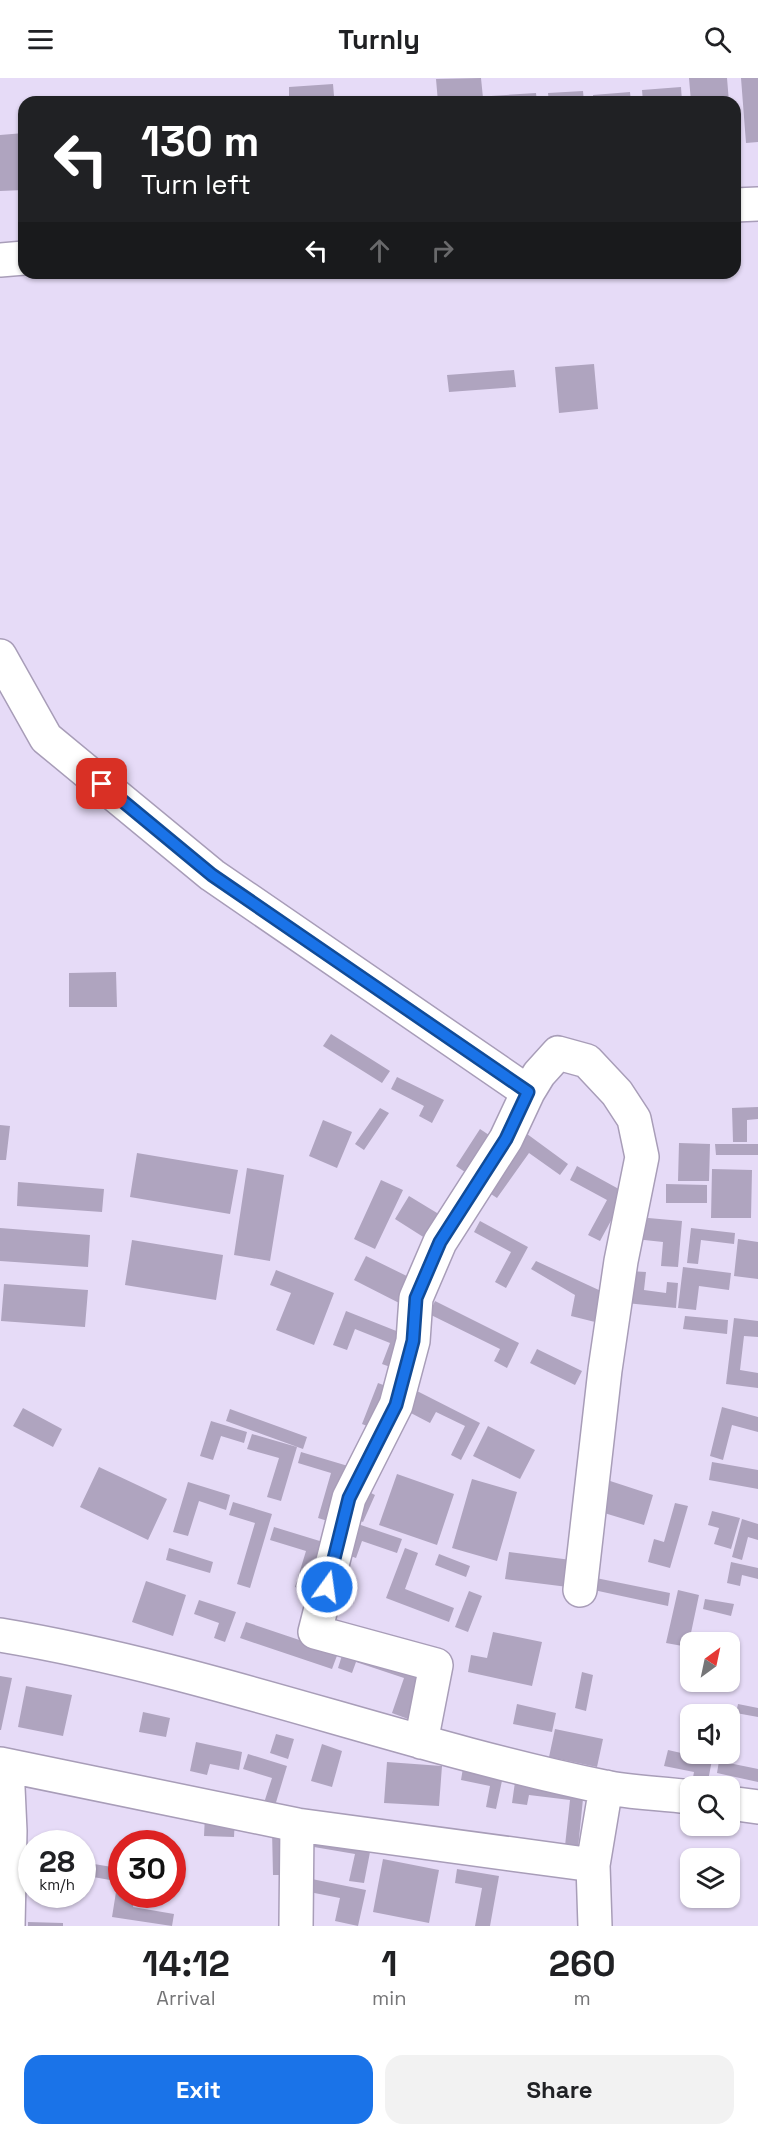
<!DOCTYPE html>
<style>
body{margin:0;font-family:"Space Grotesk",sans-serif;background:#f2f2f2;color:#202124;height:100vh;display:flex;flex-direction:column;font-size:22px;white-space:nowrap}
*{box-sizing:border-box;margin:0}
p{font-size:20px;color:#757577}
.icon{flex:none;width:33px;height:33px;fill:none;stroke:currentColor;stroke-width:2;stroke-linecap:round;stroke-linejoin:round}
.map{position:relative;height:1848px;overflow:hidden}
.sheet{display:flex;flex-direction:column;background:#fff;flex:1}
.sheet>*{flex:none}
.hud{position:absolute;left:18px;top:18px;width:723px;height:183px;border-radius:18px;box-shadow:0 2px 4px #0004;background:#202124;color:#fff;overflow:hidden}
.needle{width:39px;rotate:33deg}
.tools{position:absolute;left:680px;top:1554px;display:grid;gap:12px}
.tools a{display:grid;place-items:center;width:60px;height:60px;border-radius:12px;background:#fff;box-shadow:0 2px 4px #0004;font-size:30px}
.speed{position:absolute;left:18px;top:1752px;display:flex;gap:12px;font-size:30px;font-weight:700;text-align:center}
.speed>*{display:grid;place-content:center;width:78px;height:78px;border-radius:50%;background:#fff;box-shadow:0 2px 4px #0004;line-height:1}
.speed small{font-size:15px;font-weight:400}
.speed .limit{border:9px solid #d22;background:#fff;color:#111}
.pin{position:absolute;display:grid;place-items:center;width:51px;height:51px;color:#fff;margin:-26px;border-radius:12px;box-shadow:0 3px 9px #0006}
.me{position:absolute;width:66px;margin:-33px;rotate:14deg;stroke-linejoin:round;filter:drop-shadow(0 0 4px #0008)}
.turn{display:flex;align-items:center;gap:21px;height:126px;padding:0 24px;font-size:27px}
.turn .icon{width:78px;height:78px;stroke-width:2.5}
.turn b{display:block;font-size:42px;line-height:51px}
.lanes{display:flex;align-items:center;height:57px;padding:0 24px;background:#0003;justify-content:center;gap:30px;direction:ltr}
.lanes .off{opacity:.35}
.eta{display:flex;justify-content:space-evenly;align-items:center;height:102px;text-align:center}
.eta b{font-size:36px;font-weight:600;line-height:42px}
.primary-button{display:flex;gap:12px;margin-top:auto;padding:12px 24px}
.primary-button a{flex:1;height:69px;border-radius:18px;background:#1a73e8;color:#fff;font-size:24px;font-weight:600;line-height:69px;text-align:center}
.primary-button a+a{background:#f2f2f2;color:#202124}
header{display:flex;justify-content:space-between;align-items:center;height:78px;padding:0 24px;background:#fff;font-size:27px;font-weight:600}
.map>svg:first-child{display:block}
.building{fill:#afa4bf}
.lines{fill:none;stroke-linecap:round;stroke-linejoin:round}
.minor-casing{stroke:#a89db8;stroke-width:36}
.minor{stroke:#fff;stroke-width:33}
.route-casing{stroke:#114b97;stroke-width:15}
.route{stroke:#1a73e8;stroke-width:10}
</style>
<header><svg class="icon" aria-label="menu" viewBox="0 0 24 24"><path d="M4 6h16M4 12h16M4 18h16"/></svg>Turnly<svg class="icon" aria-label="search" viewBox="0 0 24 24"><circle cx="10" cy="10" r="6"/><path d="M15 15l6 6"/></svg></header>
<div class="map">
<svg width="758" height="1848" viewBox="0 0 758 1848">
<rect width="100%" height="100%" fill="#e6dbf7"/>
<path class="building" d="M481,0L483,20L438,24L436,1Z
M689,0H727L729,24H691Z
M741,0H758V64L746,65Z
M333,6L334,18L289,21V9Z
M681,9L682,24H643L642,12Z
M583,13L584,24H549L548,15Z
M630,14L631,24H593V17Z
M536,15L537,24H492L491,18Z
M24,55V112L0,113V57Z
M594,286L598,331L559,335L555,289Z
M514,292L516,309L449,314L447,297Z
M116,894L117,929H69V895Z
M331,956L390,993L382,1005L323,968Z
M397,999L444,1022L432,1045L419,1038L424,1028L391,1011Z
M758,1029V1041L747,1042V1064H733L732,1030Z
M380,1030L389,1035L364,1072L355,1066Z
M323,1042L352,1054L337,1090L309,1078Z
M0,1047L10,1048L6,1082H0Z
M480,1051L495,1061L471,1098L456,1088Z
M523,1053L568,1086L560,1097L529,1075L497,1120L482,1110Z
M679,1065L710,1066L709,1103H678Z
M715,1066H758V1077H716Z
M137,1075L238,1092L230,1136L130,1119Z
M577,1088L626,1115L600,1163L588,1157L607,1122L570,1102Z
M247,1090L284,1097L270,1183L234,1177Z
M712,1091L752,1092L751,1140H711Z
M381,1102L403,1112L375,1171L354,1161Z
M18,1104L104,1111L102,1134L17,1128Z
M666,1106L707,1107V1125H666Z
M409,1118L442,1138L428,1162L395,1141Z
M637,1139L682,1143L678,1189L661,1188L663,1164L635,1161Z
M480,1143L528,1169L506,1210L495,1204L511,1174L474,1154Z
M0,1150L90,1157L88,1189L0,1183Z
M691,1150L735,1155L734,1166L701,1162L698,1186L687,1185Z
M738,1161L758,1164V1201L734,1198Z
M132,1162L223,1177L216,1222L125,1207Z
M366,1178L419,1204L407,1229L354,1202Z
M536,1183L601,1213L599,1245L571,1238L575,1217L531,1191Z
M683,1189L731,1195L729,1212L699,1208L696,1232L678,1230Z
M276,1192L334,1215L314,1267L276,1252L291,1215L270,1207Z
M629,1193L646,1194L644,1212L666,1215L667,1204L678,1205L676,1230L626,1225Z
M4,1206L88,1212L85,1249L1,1243Z
M435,1223L519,1265L507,1290L494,1283L500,1271L429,1236Z
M346,1233L409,1258L396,1291L382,1286L390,1265L355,1251L347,1272L333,1267Z
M685,1238L728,1242L727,1256L683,1251Z
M734,1240L758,1243V1259L744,1258L740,1292L758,1295V1310L726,1306Z
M537,1271L582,1293L575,1307L530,1285Z
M378,1305L394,1311L378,1352L362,1346Z
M417,1313L480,1345L461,1382L451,1377L465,1348L436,1334L430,1345L407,1333Z
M722,1329L758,1339V1354L732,1347L723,1382L710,1378Z
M23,1330L62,1351L53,1369L13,1348Z
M230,1331L307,1359L303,1371L226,1343Z
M211,1343L247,1354L244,1365L221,1358L213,1382L200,1378Z
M488,1348L535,1372L520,1401L473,1378Z
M252,1356L297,1369L281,1423L267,1419L279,1380L247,1371Z
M301,1374L348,1388L331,1444L318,1440L331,1395L298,1385Z
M712,1384L758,1392V1411L709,1402Z
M99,1389L167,1421L148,1462L80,1429Z
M397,1396L454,1416L437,1467L379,1447Z
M601,1400L653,1417L644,1447L591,1431Z
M472,1401L517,1414L497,1483L452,1470Z
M188,1404L230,1417L226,1432L199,1423L188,1458L173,1454Z
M363,1411L375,1417L363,1444L351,1439Z
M233,1424L272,1436L250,1510L237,1506L255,1445L229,1437Z
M675,1425L688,1428L670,1490L648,1484L654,1461L664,1464Z
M712,1433L740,1440L731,1471L714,1466L719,1450L708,1447Z
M742,1441L758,1446V1462L748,1459L742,1482L732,1479Z
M352,1444L402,1461L397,1475L362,1463L356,1480L342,1475Z
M274,1449L323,1464L309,1513L295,1509L306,1473L270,1462Z
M169,1470L213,1484L210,1495L166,1482Z
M405,1470L418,1475L405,1511L454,1530L449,1544L386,1520Z
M509,1474L571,1482L568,1509L505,1501Z
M439,1476L470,1488L466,1499L435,1487Z
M731,1484L758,1490V1501L742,1497L740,1508L727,1505Z
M591,1499L670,1515L668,1528L589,1511Z
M146,1503L186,1517L173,1558L132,1544Z
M678,1512L699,1517L688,1569L666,1565Z
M469,1513L482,1518L468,1554L455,1549Z
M705,1521L734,1526L731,1538L703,1531Z
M199,1522L236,1534L225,1564L214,1560L219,1545L194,1536Z
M246,1544L338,1575L332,1591L240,1560Z
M493,1554L542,1564L532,1608L468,1594L471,1577L487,1580Z
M345,1568L424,1595L408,1641L392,1635L404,1600L356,1584L352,1595L338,1590Z
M582,1594L593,1597L586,1633L575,1630Z
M0,1598L12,1600L1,1652H0Z
M26,1608L72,1617L63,1658L18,1649Z
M517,1626L556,1635L552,1654L513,1646Z
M738,1626L758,1630V1639L736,1635Z
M143,1634L170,1640L166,1659L139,1654Z
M555,1651L603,1661L597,1689L549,1679Z
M276,1656L294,1661L288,1681L270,1675Z
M196,1664L242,1674L239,1692L210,1686L207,1697L190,1693Z
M322,1666L342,1673L332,1709L311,1703Z
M668,1672L712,1682L707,1708L692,1705L694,1694L664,1688Z
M248,1676L287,1688L274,1731L263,1728L272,1700L243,1691Z
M719,1683L758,1691V1704L717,1695Z
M387,1684L442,1688L439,1728L384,1725Z
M463,1690L503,1698L496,1731L486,1729L490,1708L461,1702Z
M515,1704L584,1711L578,1770L565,1768L570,1722L529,1717L527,1727L512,1725Z
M205,1737L235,1738L234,1759L204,1758Z
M272,1752H281L282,1797H273Z
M316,1758L371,1769L364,1805L349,1803L355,1776L314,1769Z
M383,1781L439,1792L429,1845L373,1834Z
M82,1784L112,1789L110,1802L82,1797Z
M120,1789L122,1816H135L133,1829L174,1836L172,1848L112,1839Z
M457,1791L499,1798L490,1848H475L482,1810L455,1805Z
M302,1799L366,1812L358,1848L335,1843L340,1820L299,1812Z
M28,1844L63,1845V1848H28Z"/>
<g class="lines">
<g class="minor-casing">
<path id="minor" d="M735,127L758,126
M0,182L24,180
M0,578L46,660L212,797L528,1014
M0,1557C205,1591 401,1667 604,1709C632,1715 662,1715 690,1719
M421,1664L436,1587L315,1554L349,1420L396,1327L413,1263L416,1220L440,1164L506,1061L528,1014L539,996L558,975L587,983L617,1015L634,1041L642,1079L621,1183L605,1292L580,1512
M0,1686L297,1747L593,1787
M7,1688L10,1753L8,1848
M729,1725L758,1729
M296,1848L297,1747
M595,1848L593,1787L606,1709"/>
</g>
<use href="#minor" class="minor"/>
</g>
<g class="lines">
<g class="route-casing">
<path id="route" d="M102,706L212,797L528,1014L506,1061L440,1164L416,1220L413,1263L396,1327L349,1420L327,1509"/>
</g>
<use href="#route" class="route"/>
</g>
</svg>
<div class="tools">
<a><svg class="needle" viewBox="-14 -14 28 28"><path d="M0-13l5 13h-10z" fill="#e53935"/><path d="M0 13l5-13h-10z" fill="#757577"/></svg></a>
<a><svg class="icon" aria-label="sound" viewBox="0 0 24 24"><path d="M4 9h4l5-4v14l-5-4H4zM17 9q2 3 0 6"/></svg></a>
<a><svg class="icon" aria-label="search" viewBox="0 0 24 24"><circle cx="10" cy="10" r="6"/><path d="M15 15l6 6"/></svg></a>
<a><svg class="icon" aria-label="layers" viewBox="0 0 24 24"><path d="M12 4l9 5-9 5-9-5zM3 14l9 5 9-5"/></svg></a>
</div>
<div class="speed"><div>28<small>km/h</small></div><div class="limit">30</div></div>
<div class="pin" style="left:102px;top:706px;background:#d93025"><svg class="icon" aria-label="arrive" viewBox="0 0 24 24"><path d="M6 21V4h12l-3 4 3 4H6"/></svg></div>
<svg class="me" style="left:327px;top:1509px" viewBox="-20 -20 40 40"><circle r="17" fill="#1a73e8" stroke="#fff" stroke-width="3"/><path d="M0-11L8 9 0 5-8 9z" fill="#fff"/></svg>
<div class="hud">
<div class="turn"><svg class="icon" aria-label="left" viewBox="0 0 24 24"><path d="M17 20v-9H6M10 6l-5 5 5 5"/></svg><div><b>130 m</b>Turn left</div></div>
<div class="lanes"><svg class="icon" aria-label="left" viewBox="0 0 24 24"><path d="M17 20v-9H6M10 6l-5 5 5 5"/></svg><svg class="icon off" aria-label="ahead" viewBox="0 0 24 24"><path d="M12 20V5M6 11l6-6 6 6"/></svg><svg class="icon off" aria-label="right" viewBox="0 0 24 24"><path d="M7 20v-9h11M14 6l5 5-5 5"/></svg></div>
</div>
</div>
<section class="sheet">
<div class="eta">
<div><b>14:12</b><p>Arrival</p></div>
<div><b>1</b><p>min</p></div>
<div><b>260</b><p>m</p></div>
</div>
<div class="primary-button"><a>Exit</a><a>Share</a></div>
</section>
